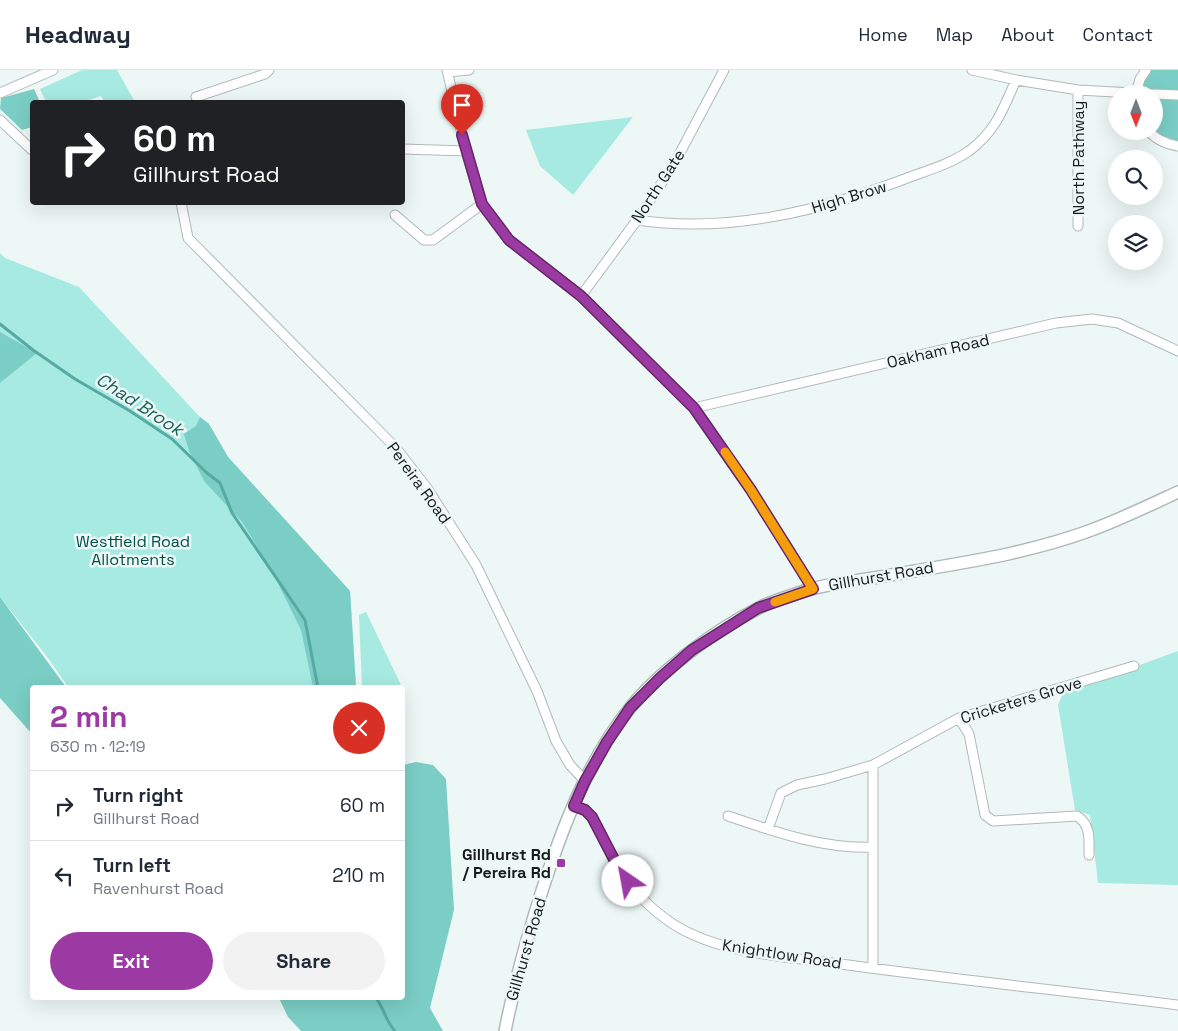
<!DOCTYPE html>
<meta charset="utf-8">
<style>
body{margin:0;font-family:"Space Grotesk",sans-serif;background:#f2f2f3;color:#1f2937;height:100vh;display:flex;flex-direction:column;font-size:19px;white-space:nowrap}
*{box-sizing:border-box;margin:0}
p{font-size:16px;color:#747a83}
.icon{flex:none;width:28px;height:28px;fill:none;stroke:currentColor;stroke-width:2;stroke-linecap:round;stroke-linejoin:round}
.map{position:relative;flex:1;overflow:hidden}
.panel{position:absolute;left:30px;top:615px;width:375px;height:315px;display:flex;flex-direction:column;background:#fff;border-radius:5px;box-shadow:0 5px 20px #0002}
.panel>*{flex:none}
.hud{position:absolute;left:30px;top:30px;width:375px;height:105px;border-radius:5px;box-shadow:0 5px 20px #0002;background:#202124;color:#fff;overflow:hidden}
.needle{width:32px;rotate:180deg}
.buttons{position:absolute;left:1108px;top:15px;display:grid;gap:10px}
.buttons a{display:grid;place-items:center;width:55px;height:55px;border-radius:50%;background:#fff;box-shadow:0 5px 20px #0002;font-size:25px}
.pin{position:absolute;display:grid;place-items:center;width:42px;height:42px;color:#fff;margin:-51px -21px;border-radius:50% 50% 50% 0;rotate:-45deg;box-shadow:0 0 5px #0007}
.pin .icon{rotate:45deg}
.me{position:absolute;width:55px;margin:-28px;rotate:327deg;stroke-linejoin:round;filter:drop-shadow(0 0 4px #0008)}
.turn{display:flex;align-items:center;gap:18px;height:105px;padding:0 20px;font-size:22px}
.turn .icon{width:65px;height:65px;stroke-width:2.5}
.turn b{display:block;font-size:35px;line-height:42px}
.round{display:grid;place-items:center;flex:none;width:52px;height:52px;border-radius:26px;background:#f2f2f3}
.overview{display:flex;align-items:center;justify-content:space-between;height:85px;padding:0 20px}
h1{font-size:30px;font-weight:700;line-height:38px;color:#9b3aa2}
.button{display:flex;gap:10px;margin-top:auto;padding:10px 20px}
.button a{flex:1;height:58px;border-radius:30px;background:#9b3aa2;color:#fff;font-size:20px;font-weight:700;line-height:58px;text-align:center}
.button a+a{background:#f2f2f3;color:#1f2937}
ul{padding:0;list-style:none}
li{display:flex;align-items:center;gap:15px;height:70px;padding:0 20px;border-top:1px solid #e0e1e3}
li div{flex:1}
li b{display:block;font-size:19px}
li em{font-style:normal}
header{display:flex;align-items:center;gap:30px;box-sizing:border-box;height:70px;padding:0 25px;background:#fff;border-bottom:1px solid #e0e1e3}
header strong{font-size:24px}
nav{display:flex;gap:28px;margin-inline-start:auto;font-size:18px}
.map>svg:first-child{display:block}
.green{fill:#a6eae2}
.forest{fill:#7bcec5}
.lines{fill:none;stroke-linecap:round;stroke-linejoin:round}
.stream{stroke:#56aaa2;stroke-width:3}
.minor-casing{stroke:#afbab8;stroke-width:11}
.tertiary-casing{stroke:#afbab8;stroke-width:14}
.minor{stroke:#fff;stroke-width:9}
.tertiary{stroke:#fff;stroke-width:11}
.route-casing{stroke:#652669;stroke-width:12}
.route{stroke:#9b3aa2;stroke-width:9}
.slow{stroke:#f59e0b;stroke-width:9}
.poi-dot{fill:#9b3aa2;stroke:#edf8f6;stroke-width:2}
.labels{text-anchor:middle;dominant-baseline:central;stroke-width:5;stroke-linejoin:round;paint-order:stroke}
.street-label{font-size:16px;fill:#161a19;stroke:#edf8f6}
.park-label{font-size:16px;fill:#004f49;stroke:#edf8f6}
.poi-label{font-size:16px;font-weight:bold;fill:#161a19;stroke:#edf8f6;text-anchor:end}
.water-label{font-size:18px;font-style:italic;fill:#1c615b;stroke:#edf8f6}
</style>
<header>
<strong>Headway</strong>
<nav><a>Home</a><a>Map</a><a>About</a><a>Contact</a></nav>
</header>
<div class="map">
<svg width="1178" height="961" viewBox="0 0 1178 961">
<rect width="100%" height="100%" fill="#edf8f6"/>
<path class="green" d="M82,0H117L135,32H104L101,26L84,32H46L40,19Z
M633,47L573,125L540,96L526,60Z
M0,183L5,188L79,217L200,347L209,354L228,387L350,521L356,617H68L48,588L0,527Z
M366,542L402,617V618L362,617L359,545Z
M1178,581V815L1098,813L1090,745L1075,740L1058,635L1063,623Z"/>
<path class="forest" d="M1150,0H1178V23L1140,22L1144,9Z
M34,19L40,32H32V57L22,60L0,39L1,28Z
M1154,29L1178,30V72L1169,70L1154,61Z
M0,262L37,283L0,313Z
M200,347L209,354L228,387L350,521L356,617H313L301,560L272,501L242,452L204,411L189,381L184,364L196,356Z
M0,527L66,617L32,618V664L0,628Z
M416,692L433,695L446,709L454,840L430,938L443,961H301L288,947L279,928H402L403,695Z"/>
<g class="lines">
<path class="stream" d="M0,254L33,280L75,309L130,341L172,369L207,403L220,413L232,443L305,550L318,618
M376,928C384,938 386,952 395,961"/>
<g class="minor-casing">
<path id="minor" d="M447,0L466,81L482,134L509,170L581,226L694,338L751,420L813,519
M972,0L1016,10L1078,20L1151,24
M448,2L469,0
M1078,20V156
M0,23L53,0
M1136,24L1140,9L1146,0
M1154,24L1178,25
M196,27L265,4L269,0
M0,50L32,80
M1149,61C1156,70 1167,74 1178,76
M402,79L466,81
M181,132L188,168L396,378L427,418L476,495L537,621L556,671L570,695L585,711
M395,145L424,170H433L482,134
M637,150C729,164 824,140 910,107C929,100 952,93 969,81C996,61 1003,39 1016,10
M581,226L637,150L673,96L724,0
M694,338L1056,253L1092,249L1118,253L1178,281
M959,648L969,664L985,745L993,751L1077,746C1091,755 1089,769 1089,785
M573,736L585,740L592,747C601,763 609,781 618,797C630,819 652,840 673,854C721,885 792,887 848,895C958,910 1068,921 1178,935
M728,746C775,762 823,779 873,777
M768,759L781,723L797,715L825,709L873,695L959,648L1134,596
M873,898V695"/>
</g>
<g class="tertiary-casing">
<path id="tertiary" d="M505,961C514,916 526,871 540,827C561,761 586,693 630,638C660,601 714,561 757,539C773,530 793,525 811,519C829,514 848,512 867,509C914,501 961,494 1008,484C1034,478 1061,471 1086,462C1117,451 1148,436 1178,422"/>
</g>
<use href="#minor" class="minor"/>
<use href="#tertiary" class="tertiary"/>
</g>
<g class="lines">
<g class="route-casing">
<path id="route" d="M462,65L482,134L509,170L581,226L694,338L751,420L813,519L758,538L692,580L660,608L630,638L607,672L585,711L574,736L585,740L592,747L619,799L628,811"/>
</g>
<use href="#route" class="route"/>
<path class="slow" d="M725,382L751,420L813,519L775,532"/>
</g>
<rect class="poi-dot" x="556" y="788" width="10" height="10" rx="2.5"/>
<g class="labels">
<g class="street-label">
<text transform="translate(1078 88) rotate(-90)">North Pathway</text>
<text transform="translate(658 116) rotate(-57)">North Gate</text>
<text transform="translate(849 127) rotate(-17)">High Brow</text>
<text transform="translate(938 281) rotate(-13)">Oakham Road</text>
<text transform="translate(419 413) rotate(54)">Pereira Road</text>
<text transform="translate(881 506) rotate(-10)">Gillhurst Road</text>
<text transform="translate(1021 630) rotate(-17)">Cricketers Grove</text>
<text transform="translate(526 879) rotate(-74)">Gillhurst Road</text>
<text transform="translate(782 884) rotate(9)">Knightlow Road</text>
</g>
<g class="park-label">
<text x="133" y="471">Westfield Road<tspan x="133" dy="18">Allotments</tspan></text>
</g>
<g class="poi-label">
<text x="551" y="784">Gillhurst Rd<tspan x="551" dy="18">/ Pereira Rd</tspan></text>
</g>
<g class="water-label">
<text transform="translate(140 334) rotate(33)">Chad Brook</text>
</g>
</g>
</svg>
<div class="buttons">
<a><svg class="needle" viewBox="-14 -14 28 28"><path d="M0-13l5 13h-10z" fill="#e53935"/><path d="M0 13l5-13h-10z" fill="#747a83"/></svg></a>
<a><svg class="icon" aria-label="search" viewBox="0 0 24 24"><circle cx="10" cy="10" r="6"/><path d="M15 15l6 6"/></svg></a>
<a><svg class="icon" aria-label="layers" viewBox="0 0 24 24"><path d="M12 4l9 5-9 5-9-5zM3 14l9 5 9-5"/></svg></a>
</div>
<div class="pin" style="left:462px;top:65px;background:#d93025"><svg class="icon" aria-label="arrive" viewBox="0 0 24 24"><path d="M6 21V4h12l-3 4 3 4H6"/></svg></div>
<svg class="me" style="left:628px;top:811px" viewBox="-20 -20 40 40"><circle r="19" fill="#fff"/><path d="M0-13L10 11 0 6-10 11z" fill="#9b3aa2"/></svg>
<div class="hud">
<div class="turn"><svg class="icon" aria-label="right" viewBox="0 0 24 24"><path d="M7 20v-9h11M14 6l5 5-5 5"/></svg><div><b>60 m</b>Gillhurst Road</div></div>
</div>
<section class="panel">
<div class="overview"><div><h1>2 min</h1><p>630 m · 12:19</p></div><a class="round" style="background:#d93025;color:#fff"><svg class="icon" aria-label="close" viewBox="0 0 24 24"><path d="M6 6l12 12M18 6L6 18"/></svg></a></div>
<ul>
<li><svg class="icon" aria-label="right" viewBox="0 0 24 24"><path d="M7 20v-9h11M14 6l5 5-5 5"/></svg><div><b>Turn right</b><p>Gillhurst Road</p></div><em>60 m</em></li>
<li><svg class="icon" aria-label="left" viewBox="0 0 24 24"><path d="M17 20v-9H6M10 6l-5 5 5 5"/></svg><div><b>Turn left</b><p>Ravenhurst Road</p></div><em>210 m</em></li>
</ul>
<div class="button"><a>Exit</a><a>Share</a></div>
</section>
</div>
